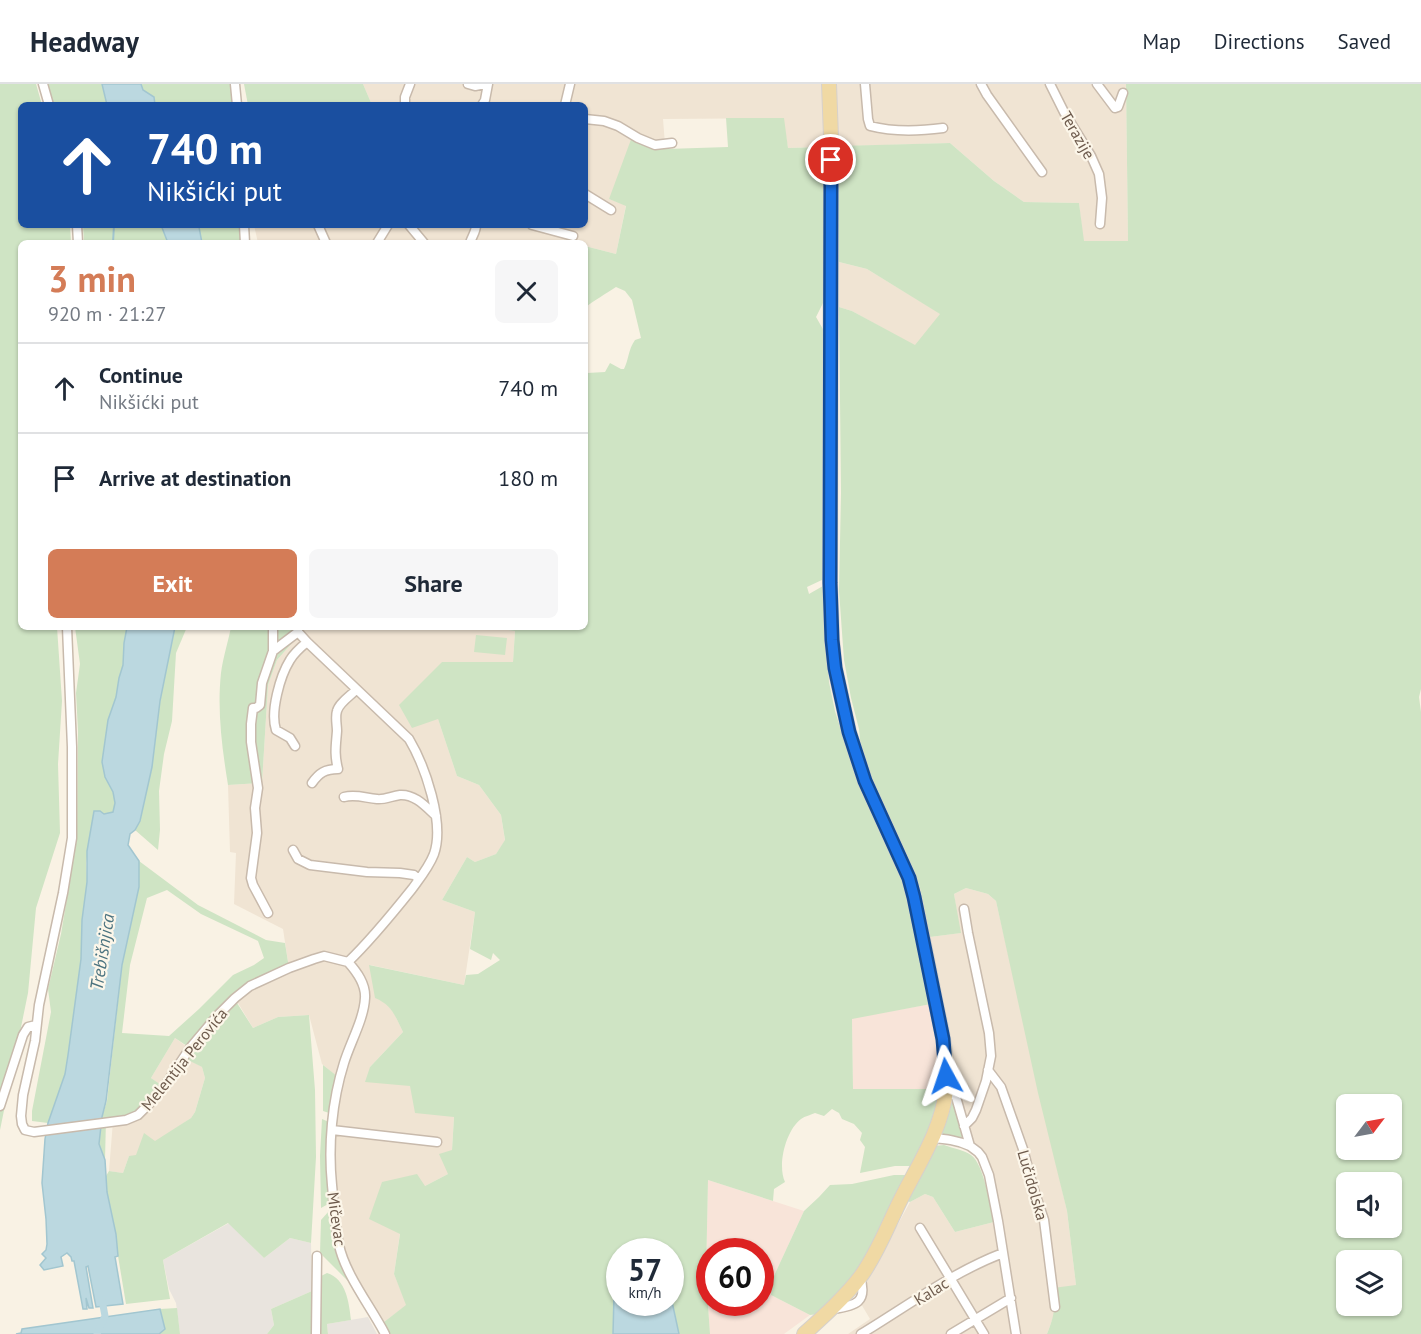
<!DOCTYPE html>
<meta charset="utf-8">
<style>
body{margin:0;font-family:"PT Sans",sans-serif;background:#f6f6f7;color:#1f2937;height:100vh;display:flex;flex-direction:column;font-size:22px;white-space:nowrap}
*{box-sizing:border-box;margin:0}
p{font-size:20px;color:#747a83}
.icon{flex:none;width:33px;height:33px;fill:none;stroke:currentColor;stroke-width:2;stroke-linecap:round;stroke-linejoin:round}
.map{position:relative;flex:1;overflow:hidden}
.sheet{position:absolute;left:18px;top:156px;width:570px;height:390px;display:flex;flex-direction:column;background:#fff;border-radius:9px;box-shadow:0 2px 4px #0004}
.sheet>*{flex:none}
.banner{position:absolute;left:18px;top:18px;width:570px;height:126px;border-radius:9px;box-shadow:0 2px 4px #0004;background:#1a4fa0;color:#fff;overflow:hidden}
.needle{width:39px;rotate:58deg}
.fabs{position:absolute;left:1336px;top:1010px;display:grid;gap:12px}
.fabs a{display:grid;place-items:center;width:66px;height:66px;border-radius:9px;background:#fff;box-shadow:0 2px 4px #0004;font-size:30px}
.speed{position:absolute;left:606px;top:1154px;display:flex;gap:12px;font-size:30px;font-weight:700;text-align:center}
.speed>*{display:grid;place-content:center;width:78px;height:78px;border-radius:50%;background:#fff;box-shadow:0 2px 4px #0004;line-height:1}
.speed small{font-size:15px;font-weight:400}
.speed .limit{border:9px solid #d22;background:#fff;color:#111}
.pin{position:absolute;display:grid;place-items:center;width:51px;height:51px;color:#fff;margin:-26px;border:3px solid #fff;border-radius:50%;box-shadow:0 2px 6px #0007}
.me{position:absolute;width:66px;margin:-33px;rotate:355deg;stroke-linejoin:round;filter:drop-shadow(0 0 4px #0008)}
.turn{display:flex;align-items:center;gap:21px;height:126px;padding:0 30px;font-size:27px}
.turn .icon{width:78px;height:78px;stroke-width:2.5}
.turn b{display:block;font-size:42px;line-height:51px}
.round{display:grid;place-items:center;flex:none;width:63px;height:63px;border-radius:9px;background:#f6f6f7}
.overview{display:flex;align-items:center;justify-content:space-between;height:102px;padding:0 30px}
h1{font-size:36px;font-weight:700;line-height:45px;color:#d47c57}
.cta{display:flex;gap:12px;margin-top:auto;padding:12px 30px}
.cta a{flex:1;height:69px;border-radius:9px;background:#d47c57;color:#fff;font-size:24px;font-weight:700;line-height:69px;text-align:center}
.cta a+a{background:#f6f6f7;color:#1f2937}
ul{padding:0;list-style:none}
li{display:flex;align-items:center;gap:18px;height:90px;padding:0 30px;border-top:2px solid #e0e1e3}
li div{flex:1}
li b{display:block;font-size:22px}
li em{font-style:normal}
header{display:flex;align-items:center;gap:36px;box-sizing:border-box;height:84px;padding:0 30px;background:#fff;border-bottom:2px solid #e0e1e3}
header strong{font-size:28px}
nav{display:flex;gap:33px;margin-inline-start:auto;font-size:21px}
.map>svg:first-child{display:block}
.residential{fill:#f0e4d3}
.commercial{fill:#f8e4d9;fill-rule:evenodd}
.industrial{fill:#e9e4de}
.green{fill:#cfe4c4;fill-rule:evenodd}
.water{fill:#bbd8e0;stroke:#a2c6d0;stroke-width:1.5}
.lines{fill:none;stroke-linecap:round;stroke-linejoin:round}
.stream{stroke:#a2c6d0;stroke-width:2}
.canal{stroke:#bbd8e0;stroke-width:7}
.street-casing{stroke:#c8baac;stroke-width:11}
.primary-casing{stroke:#d6d1cd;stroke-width:16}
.street{stroke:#fff;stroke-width:8}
.primary{stroke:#f0d9a4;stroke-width:14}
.route-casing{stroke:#114b97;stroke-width:15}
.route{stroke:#1a73e8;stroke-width:10}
.labels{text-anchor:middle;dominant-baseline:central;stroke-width:4.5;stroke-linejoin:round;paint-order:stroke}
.street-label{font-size:16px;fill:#6e5b4d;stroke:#fcf6e9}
.water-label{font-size:18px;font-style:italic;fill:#4a727f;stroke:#fcf6e9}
</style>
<header>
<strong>Headway</strong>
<nav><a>Map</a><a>Directions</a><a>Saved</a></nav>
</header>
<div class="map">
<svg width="1421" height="1250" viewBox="0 0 1421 1250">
<rect width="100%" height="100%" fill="#f9f2e4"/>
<path class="residential" d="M363,0H1126L1128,157H1083L1079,119L1024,118L994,97L950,59L788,64L783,34L663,35L665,60L609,115L626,121L616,170L585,162V159H258L254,141H585V21H372Z
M839,178L867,185L941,230L915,262L852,227L839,223Z
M291,543H490L515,547L513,578H442L438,635L457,692L479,701L501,731L505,757L496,770L475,778L467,773L442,816L475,828L464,901L370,881L384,917L394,929L403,948L370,983L410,1002L454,1032L452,1066L448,1090L425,1102L400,1149L394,1190L407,1221L384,1238L355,1193L342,1160L331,1065L340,995L322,980L309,931L278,933L253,944L235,914L289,884L283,845L234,820L236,769L230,768L228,701L262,699L268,601L277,576L292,559Z
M966,804L988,810L996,817L1067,1127L1076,1201L1055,1223L1054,1231L1047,1250H848L870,1235L854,1208L868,1195L910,1118L925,1110L933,1113L955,1148L998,1137L989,1091L970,1062L930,853L960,849L954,810Z
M175,954L194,968L188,975L202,983L205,994L195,1028L191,1034L136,1072H129L123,1089L109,1087L113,1037L163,1003L151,994Z"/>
<path class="commercial" d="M931,920L940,980V1005H853L852,934Z
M708,1096L804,1127L773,1194L771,1211L810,1231L784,1250H710L706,1193ZM710,1167H760V1218H710Z"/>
<path class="industrial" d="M229,1139L264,1174L290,1154L311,1159L312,1207L271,1225L274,1241L267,1250H180L176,1219L169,1205L163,1176Z
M368,1233L377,1250H328L327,1240Z"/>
<path class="green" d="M0,0H36L42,21H21V141H70L71,159H21V543H57L62,617L58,680L60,749L36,824L28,909L0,1046Z
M48,0H102L107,21H53Z
M141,0H235L237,21H155L154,13L143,6Z
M244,0H363L372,21H248Z
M1126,0H1421V605L1419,613L1421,628V1250H1047C1055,1230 1055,1225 1053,1204L1076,1201L1067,1127L1038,1009L996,817L988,810L966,804L954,810L961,849L930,853L920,804L872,699L861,665L859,645L851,614L844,576L839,507L841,409L839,223L852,227L915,261L940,230L867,185L839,178L838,62L950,59L994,97L1024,118L1079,119L1084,157H1128ZM1347,1020H1392V1065H1347ZM1347,1098H1392V1143H1347ZM1347,1176H1392V1221H1347Z
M726,34H784L788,64L821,63L825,86L823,219L816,233L824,247V495L807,503L809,510L823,502L829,598L835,627L849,671L905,801L931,920L852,935L853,1005H940L936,1027L925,1055L911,1082H895L860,1089L865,1063L860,1056L862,1049L854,1040L842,1035L839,1029L832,1025L824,1032L815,1029C811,1031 805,1032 801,1035C786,1046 777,1081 785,1098L774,1105L773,1117L708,1096L706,1193L710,1250H679L671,1213L672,1184H671L670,1167H620L619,1208L614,1211L613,1250H390L384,1238L406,1221L394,1190L400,1150L369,1135L382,1098L417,1090L425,1102L448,1090L439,1070L452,1066L454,1033L415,1029L410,1002L365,998L370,983L403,948C395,932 392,921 375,914L369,881L464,901L466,891L478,890L500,876L493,869L491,876L470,865L475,828L442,816L467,773L475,778L496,770L505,756L501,731L479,701L457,692L438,635L412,644L399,621L442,578H513L515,547L490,543H585V288L587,289L605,288L610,279L621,285H624C629,275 628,266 635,256L641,254L632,216L625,207L616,203C606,210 594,216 585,224V162L616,170L626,122L609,115L633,50L665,60L666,65L728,63Z
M83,141H161L168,159H84Z
M197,141H244L245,159H202L199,143Z
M75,543H127L124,559L123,581L119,594L116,613L108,636L107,651L105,693L113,708L115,719L114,728L104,730L94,727L86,779L87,798L82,836L81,875L68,971L65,990L48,1039L32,1037V1027L51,928L48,905L61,850L77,754L78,647L76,609L80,580Z
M175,543H187L176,569L172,637L164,670L159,707L160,746L158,766L135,746L140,737L152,683L160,617Z
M231,543H291L292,559L277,576L268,601L262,699L228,701C222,664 217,626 221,589C223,574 228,558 231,543Z
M476,551L507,554L505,571L474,568Z
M139,777L198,821L266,856L285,859L289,884L250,902L190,964L175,954L151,994L164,1003L138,1031L106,1035L105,1076L99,1060L102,1033L107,1017L122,881L139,803ZM167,806L201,830L258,857L264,874L254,881L233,891L199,925L169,952L122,949L130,881L147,814Z
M237,919L253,944L278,933L309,931L315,1006L316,1073L311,1159L290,1154L264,1174L228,1139L163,1176L170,1215L126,1220L118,1172L116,1150L107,1108L106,1092L109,1087L123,1089L129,1072L136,1071L144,1049L155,1057L191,1034L195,1028L205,994L202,983L188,976L220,935Z
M323,981L337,992L329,1029L323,1027Z
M951,1015L954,1017L964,1056L939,1052Z
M322,1035L329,1038L326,1072L330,1119L321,1124L320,1072Z
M944,1061C952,1064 964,1066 971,1071C984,1080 990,1122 994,1138L955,1148L933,1113L925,1110L910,1118L905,1116L933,1062Z
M894,1091H909L865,1181L818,1230L810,1231L771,1211L773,1194L804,1127L819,1113L830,1101L852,1100Z
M329,1127L331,1131L335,1165L350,1199L320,1169L321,1136Z
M327,1189C346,1195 349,1218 351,1236L327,1240L328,1250H320L321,1192Z
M312,1207V1250H267L274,1241L271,1225Z
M177,1224L180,1250H159L165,1245L160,1225Z"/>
<path class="water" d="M102,0H141L143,6L154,13L155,21H107Z
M161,141H197L199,143L202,159H168Z
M127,543H175L160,617L152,683L140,737L135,746L130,750L128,761L139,777V803L122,881L106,1017L102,1033L99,1060L105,1076L107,1108L116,1150L118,1172L115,1173L123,1220L96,1223L88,1182L86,1183L93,1224H89L86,1214L87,1225H83L74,1177H72L71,1173L67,1169L61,1173L63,1182L44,1186L40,1181L46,1174L42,1170L46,1166L47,1160L46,1135L42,1099L45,1055L48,1039L65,990L68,971L81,875L82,836L87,798V767L94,727H100L104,730L113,728L115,719L113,708L105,693L102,678L108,636L116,613L119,594L123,581L124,559Z
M619,1208L620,1218H670L671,1213L679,1250H613L614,1211Z
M160,1225L165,1245L159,1250H16L21,1249L22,1245Z"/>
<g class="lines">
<path class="stream" d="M113,159L114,141"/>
<path class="canal" d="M97,1250L105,1232L102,1216"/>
<g class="street-casing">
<path id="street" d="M43,0L49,21
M235,0L237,21
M468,0L475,2L485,0
M865,0L868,35L870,42C893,48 920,47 943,44
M981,0L987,11L1042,88
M1050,0L1064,28L1091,72L1099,90L1102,114L1100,140
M1097,0L1115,24L1118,23L1123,9
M405,21V13L410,0
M482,21L485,16L488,0
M565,21L570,0
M585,35L604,37L618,42L638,54L655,61L672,59
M585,110L611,126
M77,141L78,159
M244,141L245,159
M318,141L326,159
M409,141L424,159
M532,141L573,152
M377,159L388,141
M470,159C472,152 476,148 476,141
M67,543L72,663V754L63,809L39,921L35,957L23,1011L21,1032L22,1040L25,1046L34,1048L126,1036L138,1031L149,1020L164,1003L190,964L217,932L235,914L250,902L289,884L314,875L324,872L348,878C371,856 392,830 412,805C420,794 429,783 434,770C445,739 425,682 409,655L307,558L298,548V543
M273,567V543
M295,662L290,654L276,646C270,628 280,592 290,576C294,569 301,563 307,558
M312,699C319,689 325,685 338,685C334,670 336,661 337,647C337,641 335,633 337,627C339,619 350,612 356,606
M344,713C356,710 365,714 377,715C384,716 392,712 400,711C415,710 426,723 436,732
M293,766L298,775L310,781L367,788L400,789L414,791L419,795
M964,825L968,849L989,949L991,972L986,997L976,1026L972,1034L964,1042
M268,829L253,801L251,794L257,749L255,724L258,704L251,658V640L253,624H256L260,621L262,599L273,567L298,548
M348,878C357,888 366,900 365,914C364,935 350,959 344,979C332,1017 328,1062 332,1101C334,1121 335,1142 339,1161C345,1190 371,1223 385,1250
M988,986L1001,1003L1023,1065L1033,1103L1044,1136L1055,1223
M946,1006L956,1013L970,1062L978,1068L982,1073L989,1091L998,1137L1016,1250
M0,1022L23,951L28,943L36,941
M332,1046L437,1058
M932,1054C945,1055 957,1056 970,1062
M920,1144L984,1250
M833,1225C856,1222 868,1218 860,1193
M316,1250L317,1172
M861,1250C907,1222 953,1188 1003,1169
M951,1250L1011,1214"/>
</g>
<g class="primary-casing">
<path id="primary" d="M804,1250C824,1232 845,1213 861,1192C879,1167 889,1138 903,1111C920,1078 942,1044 946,1006C949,978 942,948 936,920C929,885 922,849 914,813L909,794L865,697L849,648L835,584L832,556L830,499L831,53L829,0"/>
</g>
<use href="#street" class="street"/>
<use href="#primary" class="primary"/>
</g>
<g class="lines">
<g class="route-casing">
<path id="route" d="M831,76L830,499L832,556L835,584L849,648L865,697L909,794L914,813L943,955L946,992"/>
</g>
<use href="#route" class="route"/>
</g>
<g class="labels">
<g class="street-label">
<text transform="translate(1078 51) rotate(60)">Terazije</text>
<text transform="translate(184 975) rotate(-51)">Melentija Perovića</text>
<text transform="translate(1033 1101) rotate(74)">Lučidolska</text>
<text transform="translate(337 1135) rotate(82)">Mičevac</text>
<text transform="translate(931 1207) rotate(-32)">Kalac</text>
</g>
<g class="water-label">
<text transform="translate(102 868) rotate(-81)">Trebišnjica</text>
</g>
</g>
</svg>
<div class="fabs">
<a><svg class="needle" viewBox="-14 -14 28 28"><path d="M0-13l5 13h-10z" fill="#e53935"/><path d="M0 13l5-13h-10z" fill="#747a83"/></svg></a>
<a><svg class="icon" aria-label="sound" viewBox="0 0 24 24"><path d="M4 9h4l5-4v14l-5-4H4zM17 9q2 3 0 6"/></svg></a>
<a><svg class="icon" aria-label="layers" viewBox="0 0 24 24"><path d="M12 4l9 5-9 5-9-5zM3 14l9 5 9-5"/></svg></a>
</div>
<div class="speed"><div>57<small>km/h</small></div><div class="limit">60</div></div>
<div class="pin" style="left:831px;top:76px;background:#d93025"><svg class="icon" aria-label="arrive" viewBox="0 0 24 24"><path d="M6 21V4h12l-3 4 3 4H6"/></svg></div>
<svg class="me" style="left:946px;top:992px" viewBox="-20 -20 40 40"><path d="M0-17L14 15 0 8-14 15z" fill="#1a73e8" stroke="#fff" stroke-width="4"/></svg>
<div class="banner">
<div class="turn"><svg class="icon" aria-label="ahead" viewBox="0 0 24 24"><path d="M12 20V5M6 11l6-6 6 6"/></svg><div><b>740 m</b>Nikšićki put</div></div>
</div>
<section class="sheet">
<div class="overview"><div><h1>3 min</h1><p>920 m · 21:27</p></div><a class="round"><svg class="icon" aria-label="close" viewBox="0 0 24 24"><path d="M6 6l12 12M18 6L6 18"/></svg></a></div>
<ul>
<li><svg class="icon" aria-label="ahead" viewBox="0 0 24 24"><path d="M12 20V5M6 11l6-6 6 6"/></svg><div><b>Continue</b><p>Nikšićki put</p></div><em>740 m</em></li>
<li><svg class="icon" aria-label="arrive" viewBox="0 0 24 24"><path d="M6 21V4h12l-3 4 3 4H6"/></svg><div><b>Arrive at destination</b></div><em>180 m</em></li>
</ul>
<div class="cta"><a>Exit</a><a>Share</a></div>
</section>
</div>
